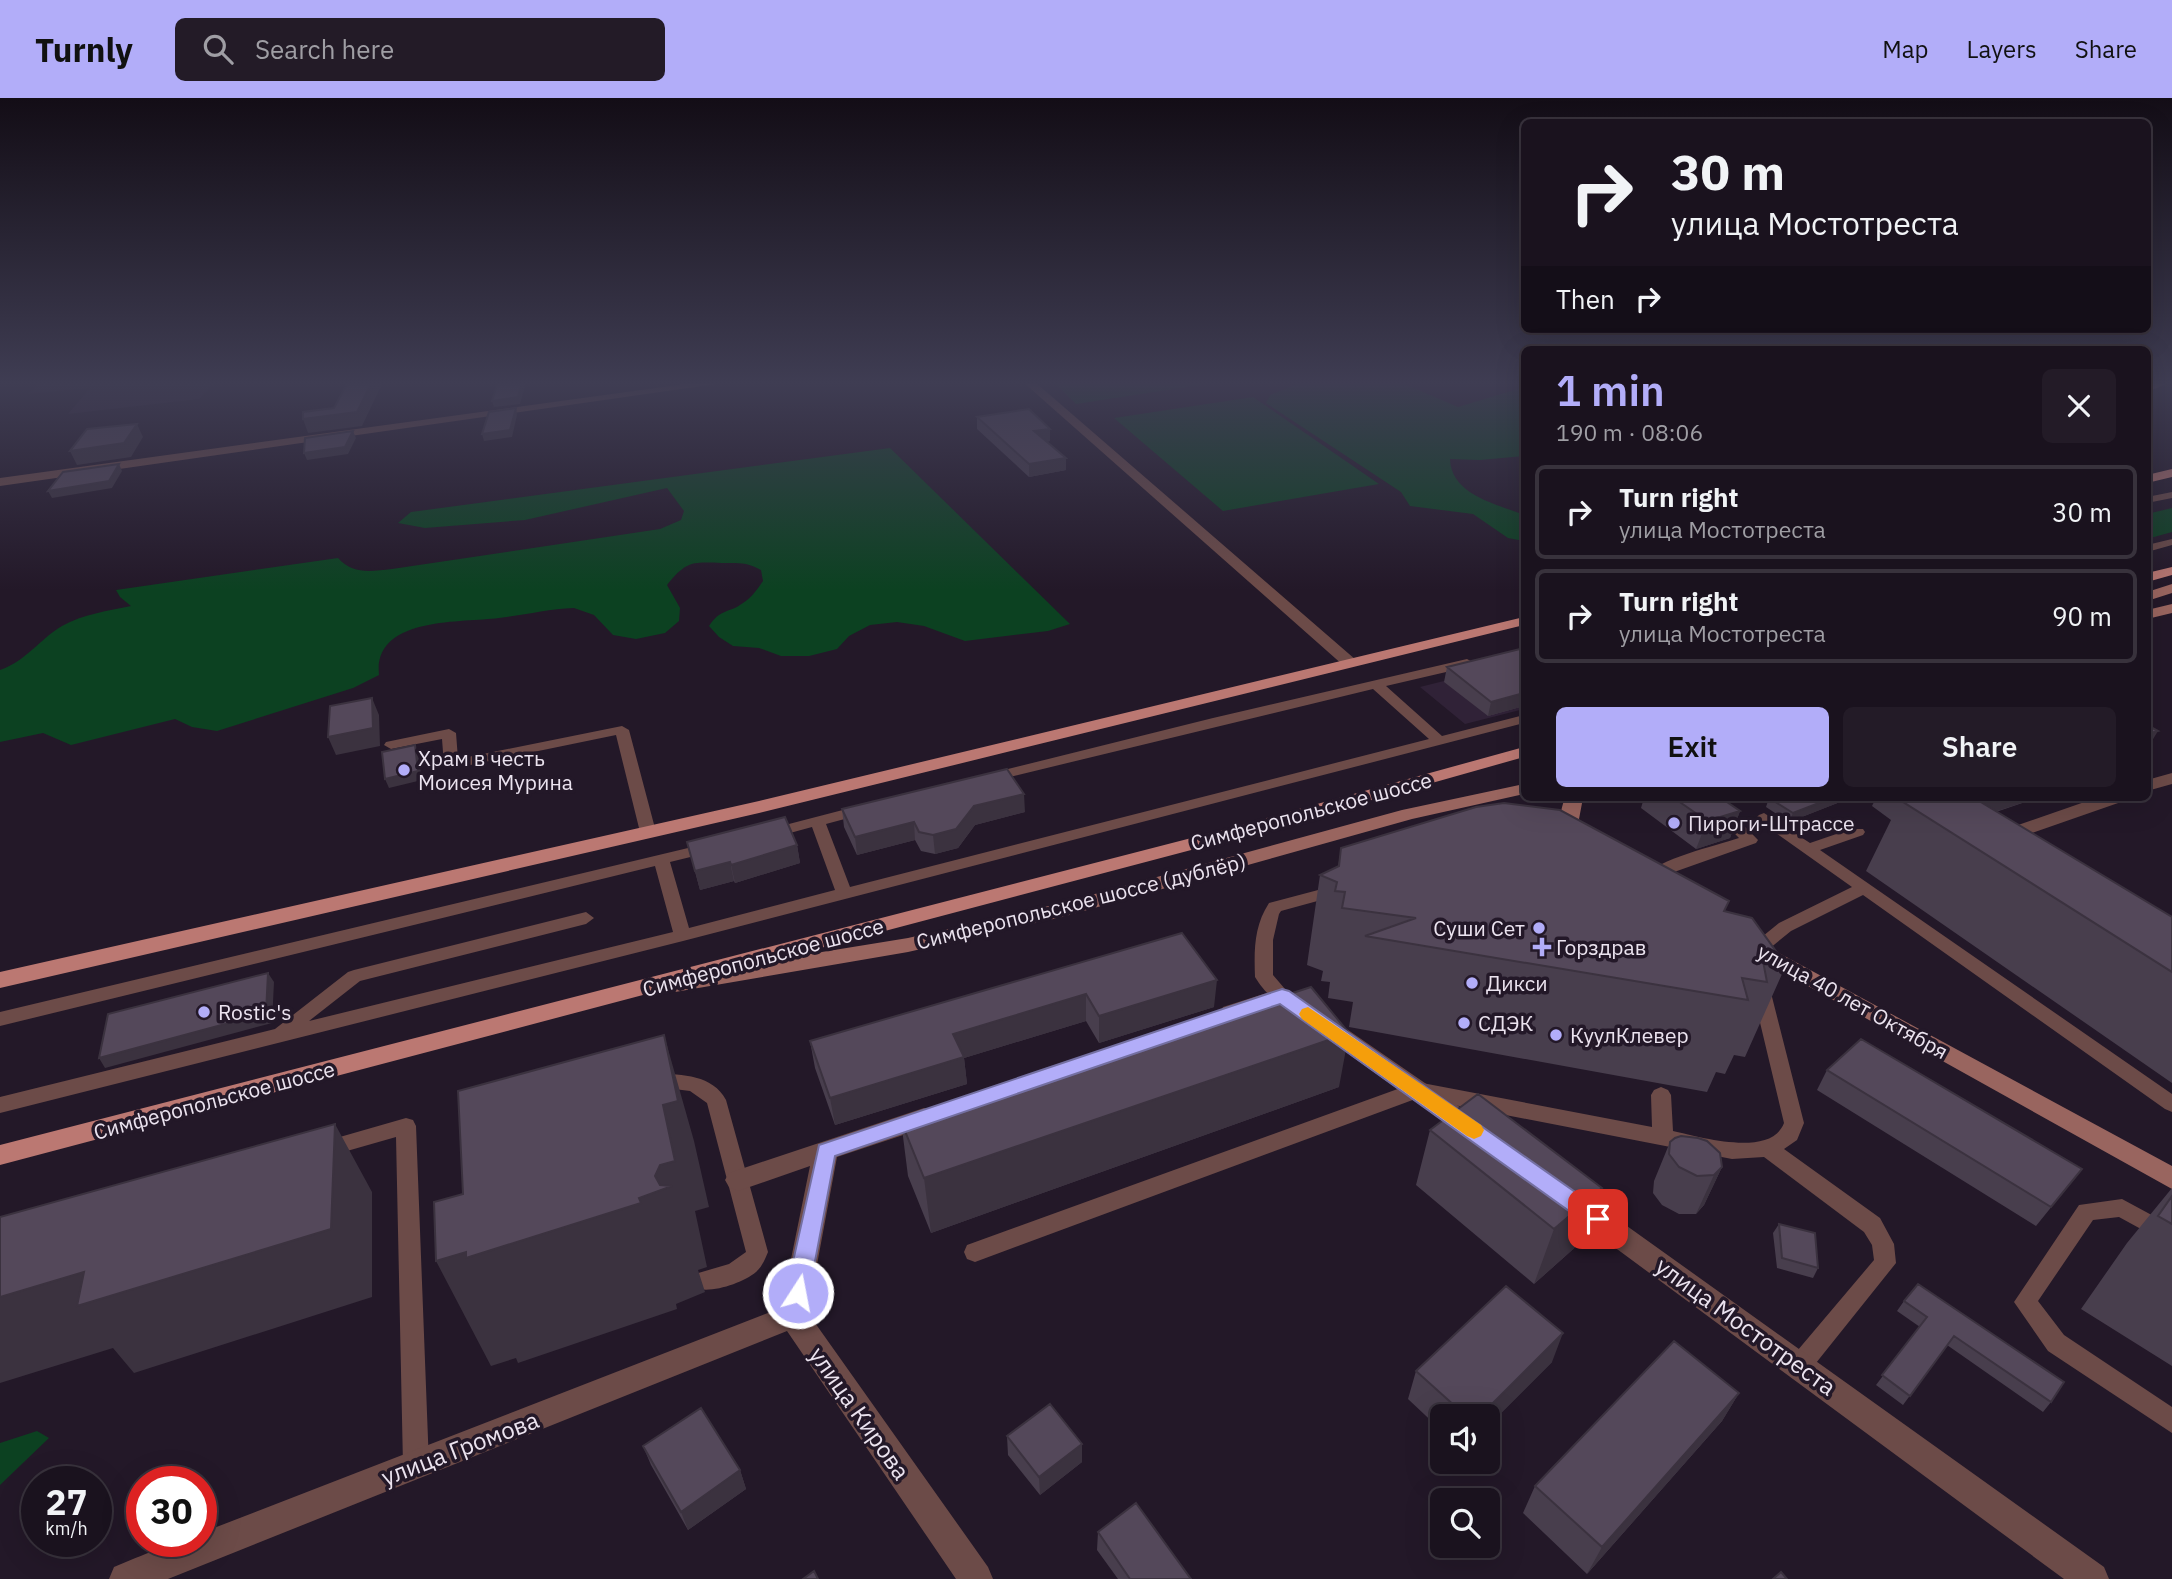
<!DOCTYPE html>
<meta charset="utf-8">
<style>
body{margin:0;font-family:"IBM Plex Sans",sans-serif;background:#231b27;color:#f1f3f6;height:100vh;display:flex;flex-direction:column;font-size:26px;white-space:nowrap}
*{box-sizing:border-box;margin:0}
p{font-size:23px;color:#9f9ea4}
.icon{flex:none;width:38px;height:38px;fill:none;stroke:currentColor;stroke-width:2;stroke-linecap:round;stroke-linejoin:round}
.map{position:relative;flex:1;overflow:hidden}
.drawer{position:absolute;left:1521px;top:248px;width:630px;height:455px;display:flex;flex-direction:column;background:#1a121e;border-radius:10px;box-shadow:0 7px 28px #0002,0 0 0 2px #38323c}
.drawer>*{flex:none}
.guide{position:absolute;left:1521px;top:21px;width:630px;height:214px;border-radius:10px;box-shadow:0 7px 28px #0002,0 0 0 2px #38323c;background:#1a121e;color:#f1f3f6;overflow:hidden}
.buttons{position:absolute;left:1430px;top:1306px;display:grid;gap:14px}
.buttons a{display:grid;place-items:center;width:70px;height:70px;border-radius:10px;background:#1a121e;box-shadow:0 7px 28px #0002,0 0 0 2px #38323c;font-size:35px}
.speed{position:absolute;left:21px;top:1368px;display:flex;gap:14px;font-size:35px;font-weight:700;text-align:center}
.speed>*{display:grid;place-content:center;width:91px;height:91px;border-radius:50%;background:#1a121e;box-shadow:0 7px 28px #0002,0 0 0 2px #38323c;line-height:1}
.speed small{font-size:18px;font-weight:400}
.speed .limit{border:10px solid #d22;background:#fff;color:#111}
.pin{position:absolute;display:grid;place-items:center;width:60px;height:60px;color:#fff;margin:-30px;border-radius:14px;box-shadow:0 4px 10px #0006}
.me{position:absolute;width:77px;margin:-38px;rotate:11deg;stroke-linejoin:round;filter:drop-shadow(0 0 5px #0008)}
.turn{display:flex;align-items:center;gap:24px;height:147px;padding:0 35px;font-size:32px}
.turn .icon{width:91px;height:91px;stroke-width:2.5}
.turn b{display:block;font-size:49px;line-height:60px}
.then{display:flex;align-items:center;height:66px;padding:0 35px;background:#0003;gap:14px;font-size:26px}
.round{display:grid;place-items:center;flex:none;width:74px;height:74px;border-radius:10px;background:#231b27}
.headline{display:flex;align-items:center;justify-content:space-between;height:119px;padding:0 35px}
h1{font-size:42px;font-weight:600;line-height:52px;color:#b2adf9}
.primary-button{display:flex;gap:14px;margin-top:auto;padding:14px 35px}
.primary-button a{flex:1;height:80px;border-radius:10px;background:#b2adf9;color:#111;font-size:28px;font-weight:600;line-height:80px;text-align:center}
.primary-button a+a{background:#231b27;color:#f1f3f6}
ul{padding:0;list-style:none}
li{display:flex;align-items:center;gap:21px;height:94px;margin:0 14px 10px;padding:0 21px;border:4px solid #38323c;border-radius:10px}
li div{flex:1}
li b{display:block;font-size:26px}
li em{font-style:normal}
header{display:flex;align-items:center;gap:42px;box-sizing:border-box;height:98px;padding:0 35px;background:#b2adf9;color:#111}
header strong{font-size:33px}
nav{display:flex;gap:38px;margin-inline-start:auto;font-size:24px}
.search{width:490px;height:63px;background:#231b27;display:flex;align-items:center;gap:18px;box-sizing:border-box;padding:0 24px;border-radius:10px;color:#9f9ea4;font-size:26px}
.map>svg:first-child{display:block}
.built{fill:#302237}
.green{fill:#0c4121}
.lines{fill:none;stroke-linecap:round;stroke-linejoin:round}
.service{fill:#6c4b48;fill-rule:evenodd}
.minor{fill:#6c4b48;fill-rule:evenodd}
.secondary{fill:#99655f;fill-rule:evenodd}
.primary{fill:#bb7872;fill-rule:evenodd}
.wall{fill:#483e4d}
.shaded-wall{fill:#3b323f}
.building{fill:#54485a;stroke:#3b323f;stroke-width:2}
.route{fill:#b2adf9;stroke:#7470a2;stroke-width:2}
.slow{fill:#f59e0b}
.poi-dot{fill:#b2adf9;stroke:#231828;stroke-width:2.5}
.labels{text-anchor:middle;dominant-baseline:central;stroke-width:7;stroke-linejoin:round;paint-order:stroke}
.poi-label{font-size:21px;fill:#ebe3ef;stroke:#231828;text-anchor:start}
.street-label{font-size:21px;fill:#ebe3ef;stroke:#231828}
.near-street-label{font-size:24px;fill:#ebe3ef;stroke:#231828}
</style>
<header>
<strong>Turnly</strong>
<div class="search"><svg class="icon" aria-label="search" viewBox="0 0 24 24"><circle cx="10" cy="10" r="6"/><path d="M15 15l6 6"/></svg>Search here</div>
<nav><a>Map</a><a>Layers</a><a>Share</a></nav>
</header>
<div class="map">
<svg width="2172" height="1481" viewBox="0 0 2172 1481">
<rect width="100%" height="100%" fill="#231828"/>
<path class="built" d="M41,284H215L199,301L68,316L90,290L28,296Z
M1524,563V611L1465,626L1420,589Z"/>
<path class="green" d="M1054,284H1219L1076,306Z
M1302,284H1400L1458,309L1524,289V358L1480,362L1450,361C1451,397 1497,406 1524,417V443L1508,440L1473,416L1410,408L1401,394L1266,305L1270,297Z
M1253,299L1379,386L1223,413L1114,320Z
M890,350L1070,526L1048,533L965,543L924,528L897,524L870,527L849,538L837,551L809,558H781L759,550L733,548L719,539L709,528C721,510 728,516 743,505C751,500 757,492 763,483L761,472C747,464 738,465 722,465C693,464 687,462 667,487L680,510L679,523L665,535L636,541L613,537L594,517L574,510C548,511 525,517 499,520C461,525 373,518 379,577L353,590L217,633L192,629L175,621L71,647L43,635L0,644V572C26,563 40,541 62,528C83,516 108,513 131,508L120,499L116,492L338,460C353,477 371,473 392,471L660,431L681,422L684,413L667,390L525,422L425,430L398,425L411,414Z
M2172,410V434L2147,441V416Z
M37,1333L49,1340L0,1387V1345Z"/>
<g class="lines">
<path class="service" d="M2172,394V400L2147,405V399Z
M2172,441V447L2147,454V447Z
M1467,561L1474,565L1472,568L1386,588L1442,638L1524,617V625L683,843L0,1015V999L275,931L348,874L354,872L586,814L594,820L586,826L360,883L309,923L673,834L655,768L0,928V914L709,745L715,747L717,750L715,753L670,764L689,830L835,792L812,729L768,741L762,739L760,736L762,733L862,707L867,709L870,712L867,715L826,726L850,789L1429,641L1373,591L989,684L982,680L984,677L1213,620Z
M622,628L629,632L656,734L654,737H642L640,734L616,637L451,671L444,667L442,641L391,651L384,647L386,644L449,631L456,635L458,661Z
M1700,700H1717L1758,742L1756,745L1677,773L1657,783H1645L1643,779C1658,761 1715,748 1739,740Z
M1764,715L1810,745L1851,731H1863L1865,734L1863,737L1820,752L2172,996V1014L2165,1011L1863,797L1791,833L1764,855H1752L1749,851L1752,847L1779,825L1852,789L1759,723L1756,720L1759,717Z
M1337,787L1343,788L1345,792L1343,796L1281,813L1279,816L1273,842V877L1291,898L1288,903C1274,907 1262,890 1255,879C1254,852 1254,828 1269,805Z
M1761,885L1767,886L1770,891L1804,1025L1797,1042L1784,1051L1880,1120L1894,1146L1896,1165L1808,1275L1800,1278L1792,1275L1788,1267L1792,1259L1874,1162L1872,1147L1864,1134L1764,1059L1732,1061L1418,1000L975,1164L967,1161L964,1154L967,1147L1417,984L1652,1029L1651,997L1654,992L1661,989L1668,992L1671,997L1673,1033C1700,1039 1771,1060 1784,1025L1752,891L1755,886Z
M657,976C682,976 713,977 726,1002L768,1154C765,1161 762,1169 756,1174C743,1185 711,1196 695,1190L692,1183L695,1176L729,1166L746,1154L707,1005L690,993L650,988L647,983L650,978Z
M406,1020L413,1022L416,1028L429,1367L425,1376L416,1380L407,1376L403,1367L396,1039L326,1059L319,1057L316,1051L319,1045Z
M2122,1101L2172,1128V1148L2119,1119L2093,1122L2038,1203L2064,1237L2172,1309V1335L2048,1253L2014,1204L2079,1107Z"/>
<path class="minor" d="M699,284H730L0,388V380Z
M1023,284H1035L1356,562L1358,565L1356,568H1344Z
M2172,675V686L2147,693V682Z
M2096,700H2123L2121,704L2009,743H1995L1992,739L1995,735Z
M1282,890L1310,906L1313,912L1310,918C1297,922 1290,915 1279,907L1231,923L1223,921L1220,915L1223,909Z
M1327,921L1335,923L1480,1023L1483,1030L1480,1037L1471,1040L1462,1037L1319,935L1316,929L1319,923Z
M924,1010L933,1013L936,1020L933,1027L837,1059L808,1215L988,1469L993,1481H956L787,1233L168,1481H109L114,1469C143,1457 170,1444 201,1444V1435L781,1210L810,1068L738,1093L729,1089L725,1082L729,1075Z
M1569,1090L1578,1093L2104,1469L2109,1481H2064L1560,1109L1556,1101L1560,1093Z"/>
<path class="secondary" d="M2155,284H2171L2147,294V287Z
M2172,486V495L2147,503V494Z
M2172,506V515L2147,521V512Z
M1524,686V696L1412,721L1062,819L908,854L675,894L667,891L664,886L667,881L675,878L908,840L1062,805L1402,712Z
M1565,700H1583L1579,721L1588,740L1585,744H1571C1559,729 1558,718 1565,700Z
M1764,847L2172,1068V1091L1756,859L1753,854L1756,849Z"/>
<path class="primary" d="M2172,371V379L2147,385V377Z
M2172,469V477L2147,484V475Z
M1524,519V527L759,715L0,890V874L759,703Z
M1524,649V659L1248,737L0,1067V1047L1234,729Z"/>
</g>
<path class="wall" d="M977,319L1050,331V343L1046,344L1066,372L1029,379L977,331Z
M1524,550V608L1488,618L1444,584L1447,569Z
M1644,700H1721L1740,713L1730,740L1696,751L1641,710Z
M1769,700H1841L1840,704L1789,724L1766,709Z
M1876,700H2037L1996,714L2172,819V985L1866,773L1891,722L1872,708Z
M842,711L1025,714L975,727L958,750L935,756L921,753L915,742L857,757L844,729Z
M687,744L797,747L800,765L735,785L734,783L700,792Z
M1341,750L1725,813L1786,867L1745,959L1734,957L1725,976L1716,974L1707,994L1349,929L1353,904L1328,900L1330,884L1321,883L1323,873L1307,867L1320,777L1338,769Z
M1182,835L1214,909L1099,945L1086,923L964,960L967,986L835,1027L815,970L810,943Z
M1827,972L2082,1071L2036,1128L1817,992Z
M1339,989L931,1135L908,1078L901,1023Z
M1430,1032L1602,1090L1580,1145L1534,1186L1416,1087Z
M1670,1044L1722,1069L1704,1107L1696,1116H1679L1662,1107L1653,1095L1654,1083Z
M2172,1090V1268L2081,1211L2127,1145Z
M1779,1126L1818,1170L1813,1180L1777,1170L1773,1135Z
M1904,1203L2051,1304L2043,1314L1947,1247L1903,1307L1876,1287L1920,1229L1897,1213Z
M1552,1264L1488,1328V1318H1442V1333L1408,1301L1416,1273Z
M1739,1295L1722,1323L1587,1476L1523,1415L1535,1388Z
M1007,1338L1082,1346V1364L1040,1397L1008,1357Z
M643,1348L740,1372L746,1391L688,1432L651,1367Z
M1098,1434L1191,1481H1118L1097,1452Z"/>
<path class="shaded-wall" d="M372,284H383L362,328L308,335L303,321L357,314Z
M522,284H526L520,306L494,309L492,303Z
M516,310L517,317L512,339L484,343L482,336Z
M137,326L143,339L131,359L77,367L70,353Z
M1050,331V343L1034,345V333Z
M353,333L356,340L348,356L307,362L304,355Z
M1066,360V372L1029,379V366Z
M119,366L122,373L112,390L52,400L48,393Z
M1524,595V608L1488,618L1491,604Z
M372,600L379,617L380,648L336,657L328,639Z
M2158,633L2147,651V636Z
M415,647L418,656L422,682L389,690L385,681Z
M1024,696L1025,714L975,727L958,750L935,756L933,737L974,708Z
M1832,700H1841L1840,704L1789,724L1793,715Z
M1947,700H2037L1945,730Z
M1740,713L1730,740L1696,751L1707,723Z
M914,724L915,742L857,757L855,739Z
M797,747L800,765L735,785L731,767Z
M730,764L734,783L700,792L695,773Z
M268,875L274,884L272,925L105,970L99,960Z
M1217,882L1214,909L1099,945V918Z
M1086,896V923L964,960L967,986L835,1027L830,1000L953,936Z
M1349,935L1339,989L931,1135L924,1080Z
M664,937L694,1043L709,1109L695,1113L707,1169L698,1172L705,1194L676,1206L677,1211L518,1265L516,1260L491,1268L436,1163L639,1100L655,1078L663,1007Z
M335,1026L372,1094V1199L134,1275L113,1250L0,1285V1199Z
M1722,1069L1704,1107L1696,1116L1714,1077Z
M1602,1090L1580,1145L1534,1186L1554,1131Z
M1563,1235L1552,1264L1488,1328V1318H1480Z
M1739,1295L1722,1323L1587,1476L1602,1449Z
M1082,1346V1364L1040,1397L1039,1379Z
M740,1372L746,1391L688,1432L681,1414Z"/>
<path class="building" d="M348,284H372L357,314L303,321V314L334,310Z
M498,284H522L518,299L492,303Z
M516,310L510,332L482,336L489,314Z
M1029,311L1050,331L1034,333L1066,360L1029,366L977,319Z
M137,326L124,345L70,353L87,331Z
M353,333L345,349L304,355L305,340Z
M119,366L109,383L48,393L63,374Z
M1524,550V595L1491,604L1447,569Z
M372,600L373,630L328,639L330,608Z
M2147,627L2158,633L2147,636Z
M415,647L418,673L385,681L382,654Z
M1007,671L1024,696L974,708L956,731L933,737L919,734L914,724L855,739L842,711Z
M1674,700H1721L1740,713L1707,723Z
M1769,700H1832L1793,715Z
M1907,700H1974L2172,819V874L1900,702Z
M1504,705L1560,712L1729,803L1724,813L1752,820L1786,867L1763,863L1767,884L1742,880L1748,902L1365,838L1416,820L1342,810L1345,794L1335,793L1337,784L1320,777L1339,768L1341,750L1476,709Z
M785,719L797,747L731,767L730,764L695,773L687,744Z
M1182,835L1217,882L1099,918L1086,896L953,936L964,959L830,1000L810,943Z
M268,875L266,915L99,960L108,916Z
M1311,889L1349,935L924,1080L901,1023Z
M664,937L678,1003L663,1007L675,1063L660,1067L655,1078L660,1087L672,1088L639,1100L641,1105L466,1160V1154L436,1163L434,1104L463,1096L458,993Z
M1861,941L2082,1071L2051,1109L1827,972Z
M1478,996L1602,1090L1554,1131L1430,1032Z
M335,1026L331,1131L77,1208L84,1174L0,1199V1119Z
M1681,1038L1698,1040L1707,1043L1720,1055L1722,1069L1714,1077L1697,1078L1679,1069L1669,1056L1670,1044L1675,1040Z
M2172,1098V1126L2158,1118Z
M1779,1126L1815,1135L1818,1170L1782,1160Z
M1918,1186L2064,1284L2051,1304L1954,1238L1910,1298L1882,1277L1927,1219L1904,1203Z
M1506,1188L1563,1235L1480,1318H1466L1416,1273Z
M1674,1243L1739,1295L1602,1449L1535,1388Z
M1050,1306L1082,1346L1039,1379L1007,1338Z
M701,1310L740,1372L681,1414L643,1348Z
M1136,1405L1191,1481H1130L1098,1434Z
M814,1473L818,1481H803Z
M1781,1474L1787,1481H1773Z"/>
<linearGradient id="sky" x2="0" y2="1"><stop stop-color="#130d16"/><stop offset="0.58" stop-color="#3f3d53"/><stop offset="1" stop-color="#3f3d53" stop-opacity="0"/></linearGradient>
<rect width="2172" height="492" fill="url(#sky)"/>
<path class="route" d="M1282,891L1289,893L1605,1115L1609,1121L1605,1128L1598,1131L1590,1128L1280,906L835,1058L809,1195L806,1202L798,1205L790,1202L786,1195L819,1047Z"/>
<path class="slow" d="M1308,909L1481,1027L1484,1032L1481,1038L1474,1041L1467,1038L1302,921L1299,916L1302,911Z"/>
<g class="poi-dot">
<circle cx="404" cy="672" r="7"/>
<circle cx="1674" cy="725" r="7"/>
<circle cx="1539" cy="830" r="7"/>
<path d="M1538.5 838.5h7v7h7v7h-7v7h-7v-7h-7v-7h7z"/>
<circle cx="1472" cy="885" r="7"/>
<circle cx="204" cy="914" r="7"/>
<circle cx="1464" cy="925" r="7"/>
<circle cx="1556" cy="937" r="7"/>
</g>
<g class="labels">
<g class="poi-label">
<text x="418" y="660">Храм в честь<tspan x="418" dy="24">Моисея Мурина</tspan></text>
<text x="1688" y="725">Пироги-Штрассе</text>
<text x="1525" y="830" text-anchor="end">Суши Сет</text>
<text x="1556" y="849">Горздрав</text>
<text x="1486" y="885">Дикси</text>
<text x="218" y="914">Rostic's</text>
<text x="1478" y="925">СДЭК</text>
<text x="1570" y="937">КуулКлевер</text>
</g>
<g class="street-label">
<text transform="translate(1311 713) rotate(-15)">Симферопольское шоссе</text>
<text transform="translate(1081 803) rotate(-14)">Симферопольское шоссе (дублёр)</text>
<text transform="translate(763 859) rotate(-15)">Симферопольское шоссе</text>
<text transform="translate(1853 903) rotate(29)">улица 40 лет Октября</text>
<text transform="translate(214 1002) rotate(-15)">Симферопольское шоссе</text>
</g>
<g class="near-street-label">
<text transform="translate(1746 1228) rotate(36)">улица Мостотреста</text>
<text transform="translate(860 1315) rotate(55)">улица Кирова</text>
<text transform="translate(460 1350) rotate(-21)">улица Громова</text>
</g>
</g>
</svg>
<div class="buttons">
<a><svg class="icon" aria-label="sound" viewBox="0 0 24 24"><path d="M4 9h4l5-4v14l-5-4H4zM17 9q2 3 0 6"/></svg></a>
<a><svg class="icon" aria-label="search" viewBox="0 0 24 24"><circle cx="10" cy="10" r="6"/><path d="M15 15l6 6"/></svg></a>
</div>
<div class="speed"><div>27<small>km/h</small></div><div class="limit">30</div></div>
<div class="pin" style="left:1598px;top:1121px;background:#d93025"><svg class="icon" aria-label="arrive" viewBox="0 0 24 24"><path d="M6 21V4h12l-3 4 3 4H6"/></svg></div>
<svg class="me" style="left:798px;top:1195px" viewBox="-20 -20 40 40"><circle r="17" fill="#b2adf9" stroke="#fff" stroke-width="3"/><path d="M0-11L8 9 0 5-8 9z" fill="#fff"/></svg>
<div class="guide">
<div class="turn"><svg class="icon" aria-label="right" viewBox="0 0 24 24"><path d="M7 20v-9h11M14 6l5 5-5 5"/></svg><div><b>30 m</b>улица Мостотреста</div></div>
<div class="then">Then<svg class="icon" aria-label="right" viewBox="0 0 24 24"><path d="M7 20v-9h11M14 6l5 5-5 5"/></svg></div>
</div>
<section class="drawer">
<div class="headline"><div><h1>1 min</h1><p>190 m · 08:06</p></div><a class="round"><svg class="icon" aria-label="close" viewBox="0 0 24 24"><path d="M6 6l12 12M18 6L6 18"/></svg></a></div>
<ul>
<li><svg class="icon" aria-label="right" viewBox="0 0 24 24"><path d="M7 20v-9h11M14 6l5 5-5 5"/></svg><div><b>Turn right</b><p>улица Мостотреста</p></div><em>30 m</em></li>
<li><svg class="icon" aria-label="right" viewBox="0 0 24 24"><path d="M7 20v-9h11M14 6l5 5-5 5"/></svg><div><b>Turn right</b><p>улица Мостотреста</p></div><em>90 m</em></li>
</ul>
<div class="primary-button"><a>Exit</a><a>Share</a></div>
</section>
</div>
